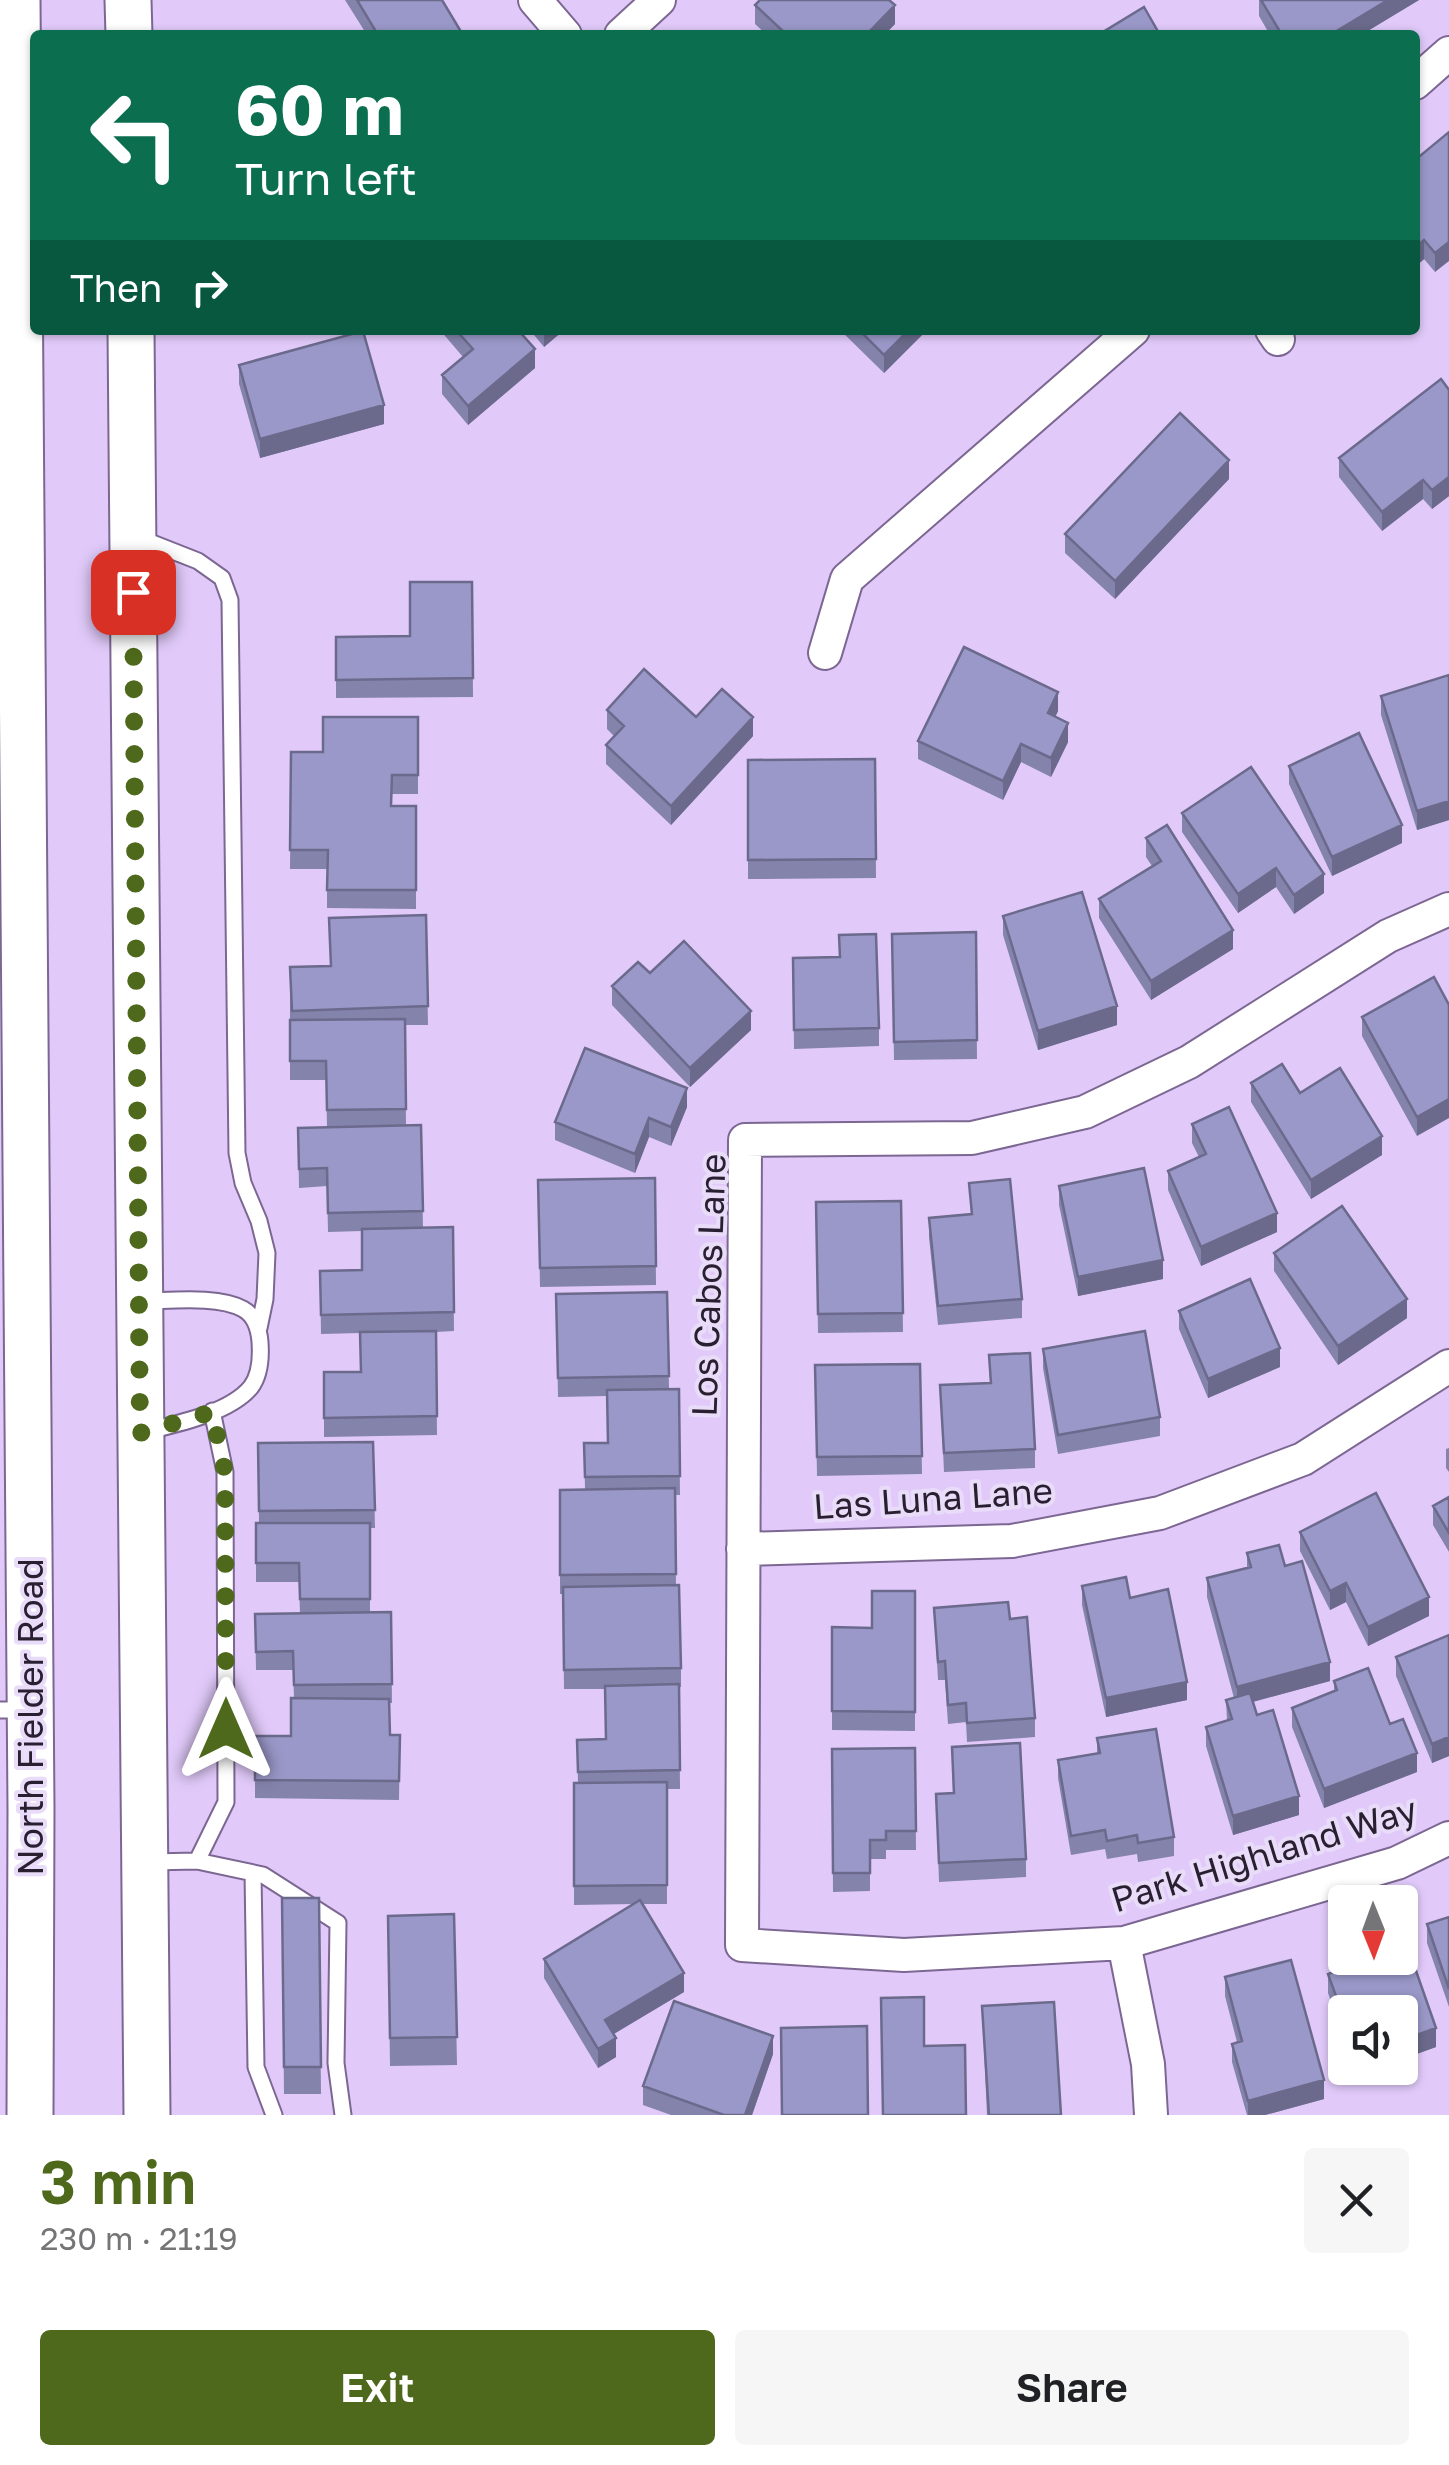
<!DOCTYPE html>
<meta charset="utf-8">
<style>
body{margin:0;font-family:"Golos Text",sans-serif;background:#f6f6f6;color:#202124;height:100vh;display:flex;flex-direction:column;font-size:38px;white-space:nowrap}
*{box-sizing:border-box;margin:0}
p{font-size:32px;color:#757577}
.icon{flex:none;width:55px;height:55px;fill:none;stroke:currentColor;stroke-width:2;stroke-linecap:round;stroke-linejoin:round}
.map{position:relative;height:2115px;overflow:hidden}
.details{display:flex;flex-direction:column;background:#fff;flex:1}
.details>*{flex:none}
.top-card{position:absolute;left:30px;top:30px;width:1390px;height:305px;border-radius:10px;box-shadow:0 2px 8px #0004;background:#0b6e4f;color:#fff;overflow:hidden}
.needle{width:65px;rotate:179deg}
.controls{position:absolute;left:1328px;top:1885px;display:grid;gap:20px}
.controls a{display:grid;place-items:center;width:90px;height:90px;border-radius:10px;background:#fff;box-shadow:0 2px 8px #0004;font-size:50px}
.pin{position:absolute;display:grid;place-items:center;width:85px;height:85px;color:#fff;margin:-42px;border-radius:20px;box-shadow:0 5px 15px #0006}
.me{position:absolute;width:110px;margin:-55px;rotate:0deg;stroke-linejoin:round;filter:drop-shadow(0 0 8px #0008)}
.turn{display:flex;align-items:center;gap:35px;height:210px;padding:0 40px;font-size:45px}
.turn .icon{width:130px;height:130px;stroke-width:2.5}
.turn b{display:block;font-size:70px;line-height:85px}
.then{display:flex;align-items:center;height:95px;padding:0 40px;background:#0003;gap:20px;font-size:38px}
.round{display:grid;place-items:center;flex:none;width:105px;height:105px;border-radius:10px;background:#f6f6f6}
.headline{display:flex;align-items:center;justify-content:space-between;height:170px;padding:0 40px}
h1{font-size:60px;font-weight:600;line-height:75px;color:#4e691b}
.cta{display:flex;gap:20px;margin-top:auto;padding:20px 40px}
.cta a{flex:1;height:115px;border-radius:10px;background:#4e691b;color:#fff;font-size:40px;font-weight:600;line-height:115px;text-align:center}
.cta a+a{background:#f6f6f6;color:#202124}
.map>svg:first-child{display:block}
.lines{fill:none;stroke-linecap:round;stroke-linejoin:round}
.service-casing{stroke:#7c6792;stroke-width:19}
.minor-casing{stroke:#7c6792;stroke-width:36}
.secondary-casing{stroke:#7c6792;stroke-width:49}
.service{stroke:#fff;stroke-width:15}
.minor{stroke:#fff;stroke-width:32}
.secondary{stroke:#fff;stroke-width:45}
.wall{fill:#8483ac}
.shaded-wall{fill:#6c6a8c}
.building{fill:#9a98c8;stroke:#6c6a8c;stroke-width:2.5}
.route{stroke:#4e691b;stroke-width:18;stroke-dasharray:0 32.4}
.labels{text-anchor:middle;dominant-baseline:central;stroke-width:8;stroke-linejoin:round;paint-order:stroke}
.street-label{font-size:35px;fill:#281f31;stroke:#e9dcf9}
</style>
<div class="map">
<svg width="1449" height="2115" viewBox="0 0 1449 2115">
<rect width="100%" height="100%" fill="#e1cafa"/>
<g class="lines">
<g class="service-casing">
<path id="service" d="M137,537L198,561L222,578L230,600L237,1153L243,1183L259,1221L267,1253L265,1299L259,1328
M141,1301C169,1301 218,1295 243,1309C254,1315 259,1329 260,1342C261,1356 260,1375 251,1387C230,1413 176,1424 144,1432
M0,1710H27
M197,1861L226,1802L225,1472L212,1411
M150,1862L197,1861L263,1875L338,1923L336,2063L343,2115
M253,1873L256,2067L274,2115"/>
</g>
<g class="minor-casing">
<path id="minor" d="M535,0L565,35
M621,35L659,0
M1415,83L1449,53
M1272,330L1278,339
M825,653L847,579L1133,330
M1449,909L1388,936L1189,1062L1085,1112L972,1138L745,1140L742,1945L904,1955L1124,1943L1397,1863L1449,1838
M743,1549L1012,1541L1160,1513L1303,1459L1449,1366
M1124,1943L1148,2064L1151,2115"/>
</g>
<g class="secondary-casing">
<path id="secondary" d="M17,0L31,1809L30,2115
M128,0L129,35
M131,330L147,2115"/>
</g>
<use href="#service" class="service"/>
<use href="#minor" class="minor"/>
<use href="#secondary" class="secondary"/>
</g>
<path class="wall" d="M345,0H442L463,35H367Z
M1259,0H1419L1361,35H1270L1259,16Z
M755,5L895,24L884,35H767L755,24Z
M1449,132L1435,272L1424,259L1415,267Z
M440,330H521L519,332L535,368L468,425L442,394V375L463,357Z
M530,330H564L544,347Z
M840,330H927L884,373Z
M239,365L384,424L260,458L239,384Z
M1449,390V496L1432,509L1423,499L1382,531L1339,477V458Z
M1229,479L1115,599L1065,553V534Z
M472,582L473,697L336,698V637L410,636Z
M1449,675V820L1417,830L1381,715V696Z
M607,710L696,717L753,736L671,825L606,764V745L614,736L607,729Z
M1058,711L1055,717L1068,742L1051,777L1021,762L1003,800L918,759V741Z
M418,717V794H392V806H416V909L327,908V869H290L291,752H323Z
M875,759L876,878L748,879V760Z
M1289,766L1402,843L1332,876L1289,784Z
M1182,813L1324,893L1294,914L1276,887L1238,913L1182,832Z
M1146,838L1233,949L1151,1000L1099,918V899L1152,866L1146,857Z
M426,915L428,1025H405L406,1125H421L423,1228L453,1227L454,1331L436,1332L437,1435L324,1437V1372H361L360,1333L321,1334L320,1271L362,1270V1231L328,1232L327,1186L299,1188L298,1128L327,1127L326,1080H290V967L330,966Z
M1003,916L1117,1025L1038,1050L1003,935Z
M976,932L977,1059L894,1060L892,934Z
M839,957L879,1028V1046L794,1049L793,958Z
M650,973L751,1030L690,1087L612,1005V986Z
M1449,1005L1417,1136L1362,1036V1017Z
M1251,1083L1300,1093L1382,1155L1311,1199L1251,1102Z
M687,1107L671,1146L649,1137L635,1173L555,1140V1122Z
M1192,1124L1277,1232L1201,1266L1168,1190V1171L1199,1157L1192,1143Z
M655,1178L656,1285L540,1287L538,1180Z
M969,1183L1022,1299V1318L938,1325L929,1237V1218L971,1215Z
M1059,1186L1163,1279L1078,1296L1059,1205Z
M901,1201L903,1332L818,1333L816,1202Z
M1274,1253L1407,1318L1338,1365L1274,1271Z
M667,1292L669,1389H679L680,1495H675L676,1586L681,1668V1687H679L680,1789H667V1904H643L684,1992L614,2034L616,2057L598,2068L544,1978V1959L634,1904L574,1905V1783H578L577,1740L605,1739V1689H564L563,1594H560V1490L585,1489L584,1443H608L607,1396L558,1397L556,1294Z
M1179,1311L1280,1367L1208,1398L1179,1329Z
M1043,1349L1160,1417V1436L1058,1454L1043,1368Z
M989,1355L1035,1449V1468L944,1472L940,1385L990,1383Z
M920,1364L922,1474L817,1476L815,1365Z
M373,1442L375,1528H370V1613L391,1612L392,1703H389L390,1735H400L399,1800L255,1798V1736H291L294,1698L293,1670H256L255,1614H300L299,1582H256V1523H259L258,1443Z
M1449,1448V1472L1446,1468V1449Z
M1449,1497V1552L1433,1525V1506Z
M1300,1532L1429,1616L1368,1646L1346,1602L1330,1610L1300,1551Z
M1247,1553L1285,1566L1330,1681L1253,1702L1257,1715L1299,1815L1233,1835L1206,1746V1727L1227,1721L1226,1700L1234,1698L1207,1597V1578L1247,1568Z
M1082,1586L1130,1598L1187,1700L1106,1717L1082,1605Z
M915,1591V1731L832,1730V1627L872,1628Z
M934,1608L1010,1619L1035,1718V1737L967,1742L966,1722L948,1724L945,1680H938Z
M1449,1635V1756L1432,1763L1396,1676V1657Z
M1334,1681L1390,1724L1417,1772L1324,1808L1292,1727V1708L1334,1691Z
M1097,1738L1174,1837V1856L1138,1862L1137,1854L1107,1859L1105,1849L1071,1855L1058,1778V1760L1097,1753Z
M952,1747L1026,1859V1877L939,1882L936,1794H953Z
M915,1748L916,1850H886V1859H870V1891L833,1892L832,1749Z
M282,1898H319L321,2094H284Z
M454,1914L457,2065L390,2066L388,1916Z
M1449,1917V2007L1427,1943V1924Z
M1359,1958H1400L1436,2047L1400,2060V2012H1345V2040L1328,1993V1974L1361,1963Z
M1225,1977L1324,2099L1265,2115H1247L1232,2062V2044L1237,2042L1225,1996Z
M982,2006L1061,2115H987Z
M773,2054L752,2115H671L643,2105V2086Z"/>
<path class="shaded-wall" d="M1388,0H1419L1361,35H1330Z
M895,5V24L884,35H866Z
M1424,240V259L1415,267V248Z
M1449,242V261L1435,272V253Z
M544,330H564L544,347Z
M909,330H927L884,373V355Z
M535,349V368L468,425V406Z
M384,405V424L260,458V439Z
M1229,460V479L1115,599V581Z
M1449,477V496L1432,509V490Z
M1423,480V499L1382,531V512Z
M1058,692V711L1048,732V713Z
M753,717V736L671,825V806Z
M1068,723V742L1051,777V758Z
M1021,744V762L1003,800V781Z
M1449,801V820L1417,830V811Z
M1402,825V843L1332,876V857Z
M1276,868V887L1238,913V894Z
M1324,874V893L1294,914V895Z
M1233,930V949L1151,1000V981Z
M1117,1006V1025L1038,1050V1031Z
M751,1011V1030L690,1087V1068Z
M687,1088V1107L671,1146V1127Z
M1449,1099V1118L1417,1136V1117Z
M649,1118V1137L635,1173V1154Z
M1382,1136V1155L1311,1199V1180Z
M1277,1213V1232L1201,1266V1247Z
M1163,1260V1279L1078,1296V1277Z
M1407,1299V1318L1338,1365V1346Z
M1280,1348V1367L1208,1398V1379Z
M1346,1583V1602L1330,1610V1591Z
M1429,1597V1616L1368,1646V1627Z
M1330,1662V1681L1237,1706V1687Z
M1187,1682V1700L1106,1717V1698Z
M1449,1737V1756L1432,1763V1744Z
M1417,1753V1772L1324,1808V1789Z
M1299,1796V1815L1233,1835V1816Z
M684,1973V1992L605,2039V2020Z
M1436,2028V2047L1400,2060V2041Z
M773,2036V2054L752,2115H745Z
M616,2038V2057L598,2068V2049Z
M1357,2068H1378L1357,2075Z
M1324,2080V2099L1265,2115H1248V2101Z"/>
<path class="building" d="M357,0H442L463,35H378Z
M760,0H889L895,5L866,35H787L755,5Z
M1261,0H1388L1330,35H1282Z
M1144,7L1160,35H1098Z
M1449,132V242L1435,253L1424,240L1415,248V160Z
M456,330H518L535,349L468,406L442,375L473,349Z
M859,330H909L884,355Z
M363,331L384,405L260,439L239,365Z
M1441,379L1449,390V477L1432,490L1423,480L1382,512L1339,458Z
M1180,413L1229,460L1115,581L1065,534Z
M410,582H472L473,678L336,680V637L410,636Z
M964,647L1058,692L1048,713L1068,723L1051,758L1021,744L1003,781L918,741Z
M644,669L696,717L722,689L753,717L671,806L606,745L624,726L607,710Z
M1449,675V801L1417,811L1381,696Z
M323,717H418V775H392L391,806H416V890H327L328,850H290L291,752H323Z
M1359,733L1402,825L1332,857L1289,766Z
M875,759L876,859L748,860V760Z
M1251,767L1324,874L1294,895L1276,868L1238,894L1182,813Z
M1167,825L1233,930L1151,981L1099,899L1161,861L1146,838Z
M1082,892L1117,1006L1038,1031L1003,916Z
M426,915L428,1006L292,1011L290,967L331,966L329,918Z
M976,932L977,1040L894,1042L892,934Z
M876,934L879,1028L794,1030L793,958L840,957L839,935Z
M684,941L751,1011L690,1068L612,986L638,962L650,973Z
M1434,977L1449,1005V1099L1417,1117L1362,1017Z
M405,1019L406,1109L327,1110L326,1061H290V1020Z
M585,1048L687,1088L671,1127L649,1118L635,1154L555,1122Z
M1282,1064L1300,1093L1340,1068L1382,1136L1311,1180L1251,1083Z
M1229,1107L1277,1213L1201,1247L1168,1171L1206,1154L1192,1124Z
M421,1125L423,1211L328,1213L327,1168L299,1169L298,1128Z
M1144,1168L1163,1260L1078,1277L1059,1186Z
M655,1178L656,1266L540,1268L538,1180Z
M1010,1179L1022,1299L938,1306L929,1218L972,1214L969,1183Z
M901,1201L903,1313L818,1314L816,1202Z
M1342,1206L1407,1299L1338,1346L1274,1253Z
M453,1227L454,1312L321,1315L320,1271L362,1270V1229Z
M1250,1279L1280,1348L1208,1379L1179,1311Z
M667,1292L669,1376L558,1378L556,1294Z
M436,1331L437,1416L324,1418V1372H361L360,1332Z
M1145,1331L1160,1417L1058,1435L1043,1349Z
M1030,1353L1035,1449L944,1453L940,1385L991,1383L989,1355Z
M920,1364L922,1456L817,1457L815,1365Z
M679,1389L680,1476L585,1477L584,1443H608L607,1390Z
M373,1442L375,1510L259,1511L258,1443Z
M675,1488L676,1574L560,1575V1490Z
M1376,1493L1429,1597L1368,1627L1346,1583L1330,1591L1300,1532Z
M1449,1497V1533L1433,1506Z
M256,1523H370V1599H300L299,1563H256Z
M1279,1545L1285,1566L1302,1561L1330,1662L1237,1687L1207,1578L1251,1567L1247,1553Z
M1126,1577L1130,1598L1168,1589L1187,1682L1106,1698L1082,1586Z
M679,1585L681,1668L564,1670L563,1587Z
M872,1591H915V1712L832,1711V1627L872,1628Z
M1008,1602L1010,1619L1027,1617L1035,1718L967,1723L966,1703L948,1705L945,1661L938,1662L934,1608Z
M391,1612L392,1684L294,1685L293,1651L256,1652L255,1614Z
M1449,1635V1737L1432,1744L1396,1657Z
M1368,1668L1390,1724L1403,1719L1417,1753L1324,1789L1292,1708L1337,1690L1334,1681Z
M679,1684L680,1770L578,1772L577,1740L606,1739L605,1686Z
M1250,1693L1257,1715L1273,1710L1299,1796L1233,1816L1206,1727L1232,1719L1226,1700Z
M291,1698L389,1699L390,1735H400L399,1781L255,1780V1736H291Z
M1156,1729L1174,1837L1138,1843L1137,1835L1107,1841L1105,1830L1071,1836L1058,1760L1100,1753L1097,1738Z
M1020,1743L1026,1859L939,1863L936,1794L954,1793L952,1747Z
M915,1748L916,1831H886V1840H870V1873H833L832,1749Z
M667,1782V1885L574,1886V1783Z
M282,1898H319L321,2067H284Z
M640,1900L684,1973L605,2020L616,2038L598,2049L544,1959Z
M454,1914L457,2037L390,2038L388,1916Z
M1449,1917V1989L1427,1924Z
M1400,1925L1436,2028L1400,2041V2012H1345V2021L1328,1974L1367,1961L1366,1958H1400Z
M1291,1960L1324,2080L1248,2101L1232,2044L1242,2041L1225,1977Z
M924,1997V2046L965,2045L966,2115H883L881,1998Z
M674,2001L773,2036L745,2115H724L643,2086Z
M1054,2002L1061,2115H989L982,2006Z
M867,2026L868,2115H782L781,2028Z"/>
<g class="lines">
<path class="route" d="M133,592L140,1433L212,1412L225,1472L226,1729"/>
</g>
<g class="labels">
<g class="street-label">
<text transform="translate(708 1285) rotate(-88)">Los Cabos Lane</text>
<text transform="translate(933 1498) rotate(-4)">Las Luna Lane</text>
<text transform="translate(30 1717) rotate(-90)">North Fielder Road</text>
<text transform="translate(1264 1854) rotate(-17)">Park Highland Way</text>
</g>
</g>
</svg>
<div class="controls">
<a><svg class="needle" viewBox="-14 -14 28 28"><path d="M0-13l5 13h-10z" fill="#e53935"/><path d="M0 13l5-13h-10z" fill="#757577"/></svg></a>
<a><svg class="icon" aria-label="sound" viewBox="0 0 24 24"><path d="M4 9h4l5-4v14l-5-4H4zM17 9q2 3 0 6"/></svg></a>
</div>
<div class="pin" style="left:133px;top:592px;background:#d93025"><svg class="icon" aria-label="arrive" viewBox="0 0 24 24"><path d="M6 21V4h12l-3 4 3 4H6"/></svg></div>
<svg class="me" style="left:226px;top:1729px" viewBox="-20 -20 40 40"><path d="M0-17L14 15 0 8-14 15z" fill="#4e691b" stroke="#fff" stroke-width="4"/></svg>
<div class="top-card">
<div class="turn"><svg class="icon" aria-label="left" viewBox="0 0 24 24"><path d="M17 20v-9H6M10 6l-5 5 5 5"/></svg><div><b>60 m</b>Turn left</div></div>
<div class="then">Then<svg class="icon" aria-label="right" viewBox="0 0 24 24"><path d="M7 20v-9h11M14 6l5 5-5 5"/></svg></div>
</div>
</div>
<section class="details">
<div class="headline"><div><h1>3 min</h1><p>230 m · 21:19</p></div><a class="round"><svg class="icon" aria-label="close" viewBox="0 0 24 24"><path d="M6 6l12 12M18 6L6 18"/></svg></a></div>
<div class="cta"><a>Exit</a><a>Share</a></div>
</section>
